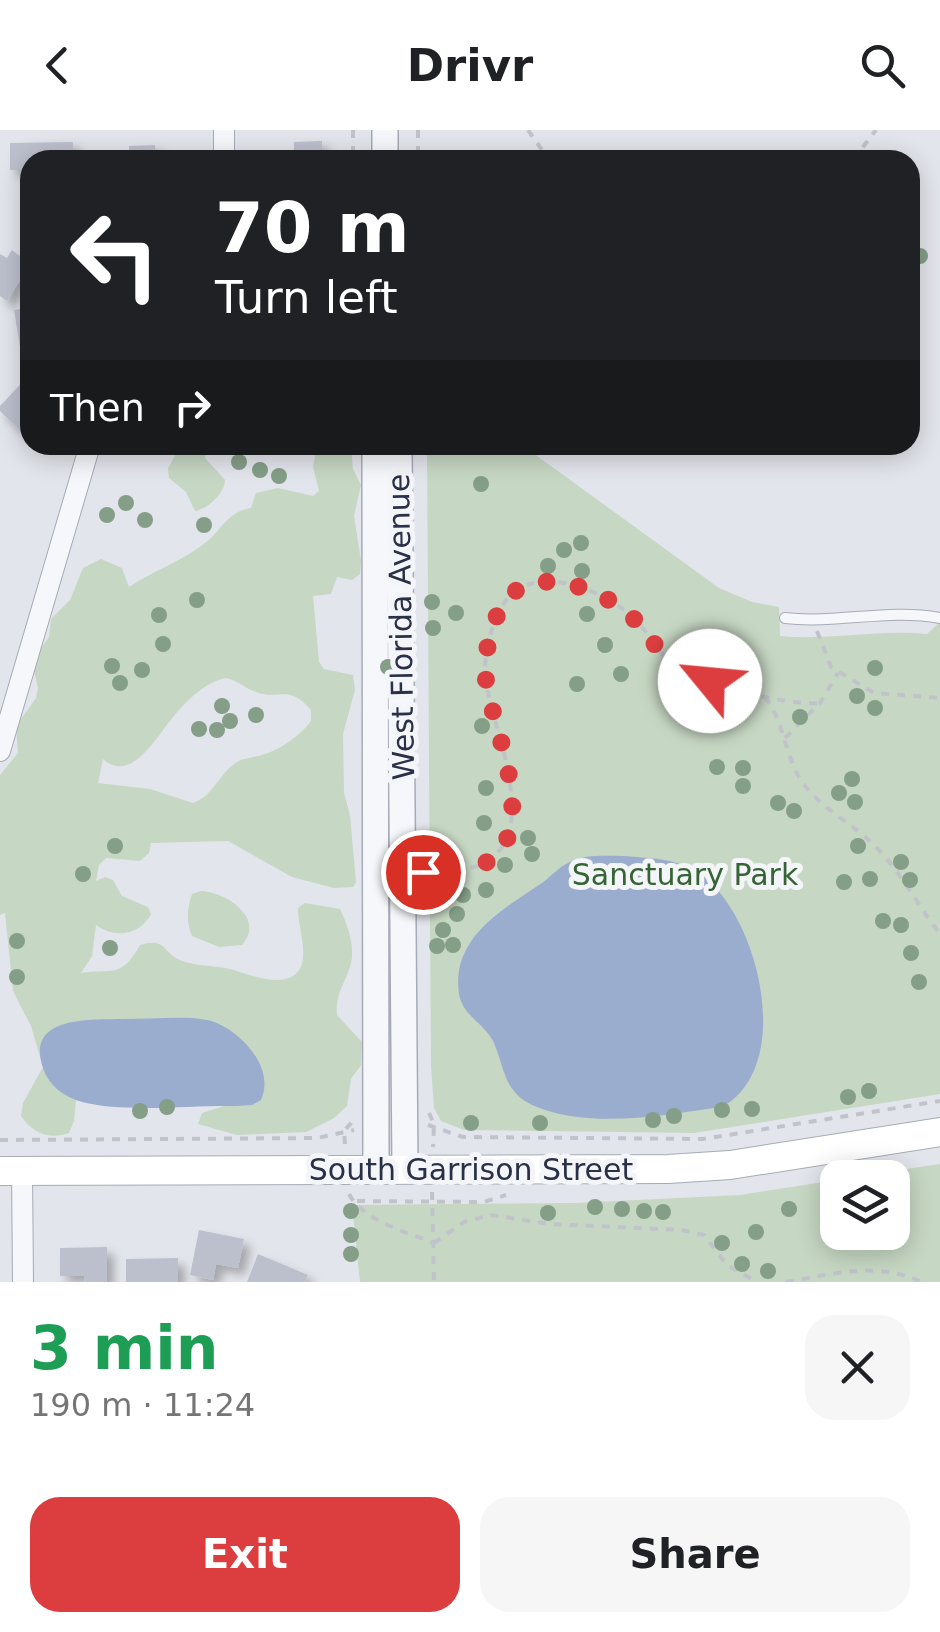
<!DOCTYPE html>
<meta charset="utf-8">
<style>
body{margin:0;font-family:"DejaVu Sans",sans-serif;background:#f6f6f6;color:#202124;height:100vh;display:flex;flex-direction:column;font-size:38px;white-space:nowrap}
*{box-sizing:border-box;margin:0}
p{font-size:32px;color:#757577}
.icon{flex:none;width:55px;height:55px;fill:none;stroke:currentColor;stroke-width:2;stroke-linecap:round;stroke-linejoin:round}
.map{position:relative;height:1152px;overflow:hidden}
.panel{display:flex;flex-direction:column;background:#fff;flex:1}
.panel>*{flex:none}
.top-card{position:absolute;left:20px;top:20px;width:900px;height:305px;border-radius:30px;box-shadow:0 5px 25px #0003;background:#202124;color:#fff;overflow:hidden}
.fabs{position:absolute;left:820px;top:1030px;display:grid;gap:20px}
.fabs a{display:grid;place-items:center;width:90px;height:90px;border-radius:20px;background:#fff;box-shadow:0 5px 25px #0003;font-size:50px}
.pin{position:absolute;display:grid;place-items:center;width:85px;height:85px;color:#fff;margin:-42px;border:5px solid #fff;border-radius:50%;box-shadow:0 2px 10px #0007}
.me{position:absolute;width:110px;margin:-55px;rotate:298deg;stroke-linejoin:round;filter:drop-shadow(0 0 8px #0008)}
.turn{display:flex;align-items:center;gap:35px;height:210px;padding:0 30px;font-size:45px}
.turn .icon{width:130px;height:130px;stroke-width:2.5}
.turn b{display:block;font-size:70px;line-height:85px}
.then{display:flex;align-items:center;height:95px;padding:0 30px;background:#0003;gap:20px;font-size:38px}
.round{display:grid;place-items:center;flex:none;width:105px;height:105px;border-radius:30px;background:#f6f6f6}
.head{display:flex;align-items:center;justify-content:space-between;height:170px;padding:0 30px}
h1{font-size:60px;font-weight:600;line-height:75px;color:#1e9e55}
.button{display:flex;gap:20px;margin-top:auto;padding:20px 30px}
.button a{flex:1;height:115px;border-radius:30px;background:#dc3e40;color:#fff;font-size:40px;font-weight:600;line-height:115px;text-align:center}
.button a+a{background:#f6f6f6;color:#202124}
header{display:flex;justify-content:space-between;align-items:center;height:130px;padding:0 30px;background:#fff;font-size:45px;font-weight:600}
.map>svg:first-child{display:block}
.green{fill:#c6d7c3;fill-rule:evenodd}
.water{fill:#9badcf}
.building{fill:#bcc0cd;filter:url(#shadow)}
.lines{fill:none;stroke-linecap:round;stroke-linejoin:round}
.service-casing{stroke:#a7abb7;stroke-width:12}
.minor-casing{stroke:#a7abb7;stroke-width:22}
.tertiary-casing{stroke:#a7abb7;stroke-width:28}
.secondary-casing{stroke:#a7abb7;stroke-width:30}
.path{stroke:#c1c3cb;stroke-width:4;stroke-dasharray:8 8;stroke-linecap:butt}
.service{stroke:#f6f7fa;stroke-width:10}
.minor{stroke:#f6f7fa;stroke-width:20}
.tertiary{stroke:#f6f7fa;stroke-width:25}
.secondary{stroke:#fff;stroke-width:28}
.tree{fill:#849e87}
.route{stroke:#dc3e40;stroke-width:18;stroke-dasharray:0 32.4}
.labels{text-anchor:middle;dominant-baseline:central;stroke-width:10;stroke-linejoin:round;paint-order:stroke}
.street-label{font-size:30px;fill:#293047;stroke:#f3f5f9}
.park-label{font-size:30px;fill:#376434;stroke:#f3f5f9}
</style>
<header><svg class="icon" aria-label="back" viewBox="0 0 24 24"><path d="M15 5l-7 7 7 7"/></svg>Drivr<svg class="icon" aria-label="search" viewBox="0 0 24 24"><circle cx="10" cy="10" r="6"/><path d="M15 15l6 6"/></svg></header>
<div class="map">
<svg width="940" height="1152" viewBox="0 0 940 1152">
<defs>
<filter id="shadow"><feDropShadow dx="7" dy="7" stdDeviation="5" flood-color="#0004"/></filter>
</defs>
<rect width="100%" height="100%" fill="#e3e5ec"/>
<path class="green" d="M181,315H206L205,328L225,350C225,363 208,379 195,381L186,362L169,348L168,338Z
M317,315H351L353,339L361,355L354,386L361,431L360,444L352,450L337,447L331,464L313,466L319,532L324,539L353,545L355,560L343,604L344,663L350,685L356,752L353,757L334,758L292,747L228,711L151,713L149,723L140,731L106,728L99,735L96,751L105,747L113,750L122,766L148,777L151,784C140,805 115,809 96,795L92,826L81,843C113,838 121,849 140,815C166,807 162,822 180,830C196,837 217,835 234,840C261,849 307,865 303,817C302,804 298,791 298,778L305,773L340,779C348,796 356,818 350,837C344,855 335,865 337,885L362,912L361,935L351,949L347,976L334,988L306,1002L237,1005L198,994L202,983L224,976H113L76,970L74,991L69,1003C48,1010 33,1003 21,986L23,973L43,937L31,896L13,861L5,783L0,785V645L18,623L16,596L36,568L38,558L34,541L37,524L49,507L51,489L70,470L83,438L101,429L122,438L129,457C156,439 189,429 213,406C225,393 232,381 251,378L256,363L278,358L313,366L319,361L313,337ZM225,548C238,550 244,558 256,562C281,571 287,553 311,580V591C301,605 281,619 265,624C254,628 243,627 234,634C218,646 213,666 193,673L150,659L98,653L103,629C132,655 158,604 174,586C186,571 206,552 225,548Z
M427,315H522L719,458L752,472L779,477L780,506C829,511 878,499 927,504L940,492V964L694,1003L464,1000L441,991L434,978L431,936Z
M201,761C226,762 266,788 242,815L219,817L192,806C186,793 187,778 192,764Z
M940,1034V1152H360L352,1075L576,1073L740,1065L837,1050L838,1102H892V1048L852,1047Z"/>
<path class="water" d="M623,726C647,728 676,728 697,742C758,780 797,936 722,977C663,985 589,1000 532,975C504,962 505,939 494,913C485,893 463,887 459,864C451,809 500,781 539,755C550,748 558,737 570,732C586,724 606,726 623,726Z
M193,888C200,889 210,890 217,893C244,905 275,939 261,970L252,975L236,976C192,975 124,983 82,972C64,967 49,956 43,938C25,885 91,890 123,889C146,889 169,887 193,888Z"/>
<path class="building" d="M322,11V30H294V12Z
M73,12V30H30V40H10V13Z
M155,15V30H118V25H129V16Z
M12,120L30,134L7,171L0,166V124L7,128Z
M30,177V228L22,229L14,180Z
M30,244V294L22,302L0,281V276Z
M199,1100L244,1109L238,1138L216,1134L213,1150L190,1145Z
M107,1117V1152H85L84,1146H60V1118Z
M258,1124L308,1145L305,1152H247Z
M178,1128V1152H126V1129Z"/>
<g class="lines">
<g class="service-casing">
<path id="service" d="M785,488C837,494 888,478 940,488"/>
</g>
<g class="minor-casing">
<path id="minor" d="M224,0V30
M0,621L90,315
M22,1041L23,1152"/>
</g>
<g class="tertiary-casing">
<path id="tertiary" d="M385,0V30
M375,315L376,1039
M399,315L405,1039"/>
</g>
<g class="secondary-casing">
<path id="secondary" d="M0,1041L668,1039L730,1035L940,1002"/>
</g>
<path class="path" d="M353,0V30
M418,0V30
M528,0L549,30
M853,30L876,0
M817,501L831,537L874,563L940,568
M765,567C786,594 784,630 806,657C825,681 855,695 876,717C901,742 918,776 940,804
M785,608L820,573L838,543
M423,742C442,741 473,742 489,730C540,696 491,596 486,550C483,530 488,510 495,491C501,474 512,459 530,454C563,444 611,466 635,489C649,503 658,523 674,535C698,554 789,576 820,573
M429,983L434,994L433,1017
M428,995L463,1007L703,1009L940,971
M0,1010L317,1008L354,1000
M345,1014L344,1001L352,992
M432,1062L434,1152
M349,1064C363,1091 407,1102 434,1113
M357,1071L484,1072L506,1065
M434,1113L464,1092L491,1085L550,1094L682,1100L704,1105L727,1135L757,1152
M786,1152C834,1144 876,1131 922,1152"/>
<use href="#service" class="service"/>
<use href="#minor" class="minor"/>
<use href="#tertiary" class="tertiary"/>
<use href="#secondary" class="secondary"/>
</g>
<g class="tree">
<circle cx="920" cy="126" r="8"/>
<circle cx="239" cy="332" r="8"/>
<circle cx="260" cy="340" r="8"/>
<circle cx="279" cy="346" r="8"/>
<circle cx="481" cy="354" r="8"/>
<circle cx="126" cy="373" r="8"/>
<circle cx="107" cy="385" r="8"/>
<circle cx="145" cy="390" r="8"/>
<circle cx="204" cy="395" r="8"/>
<circle cx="581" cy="413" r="8"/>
<circle cx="564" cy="420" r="8"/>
<circle cx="548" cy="436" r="8"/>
<circle cx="582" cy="441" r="8"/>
<circle cx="197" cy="470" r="8"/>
<circle cx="432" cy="472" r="8"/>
<circle cx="456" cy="483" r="8"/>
<circle cx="587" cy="484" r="8"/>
<circle cx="159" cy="485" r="8"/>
<circle cx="433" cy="498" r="8"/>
<circle cx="163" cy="514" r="8"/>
<circle cx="605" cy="515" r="8"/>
<circle cx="112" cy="536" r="8"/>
<circle cx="388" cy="537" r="8"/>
<circle cx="875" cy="538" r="8"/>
<circle cx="142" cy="540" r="8"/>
<circle cx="621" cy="544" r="8"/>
<circle cx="120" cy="553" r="8"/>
<circle cx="577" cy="554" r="8"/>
<circle cx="857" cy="566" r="8"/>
<circle cx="222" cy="576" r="8"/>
<circle cx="875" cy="578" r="8"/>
<circle cx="730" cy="584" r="8"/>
<circle cx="256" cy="585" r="8"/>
<circle cx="800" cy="587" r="8"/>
<circle cx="230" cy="591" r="8"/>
<circle cx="482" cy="596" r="8"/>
<circle cx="199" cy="599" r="8"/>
<circle cx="217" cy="600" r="8"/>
<circle cx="717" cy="637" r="8"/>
<circle cx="743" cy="638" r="8"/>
<circle cx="852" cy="649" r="8"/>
<circle cx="743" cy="656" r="8"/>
<circle cx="486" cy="658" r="8"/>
<circle cx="839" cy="663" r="8"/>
<circle cx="855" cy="672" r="8"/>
<circle cx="778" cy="673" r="8"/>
<circle cx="794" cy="681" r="8"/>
<circle cx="484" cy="693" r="8"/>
<circle cx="528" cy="708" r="8"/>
<circle cx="115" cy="716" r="8"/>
<circle cx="858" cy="716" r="8"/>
<circle cx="532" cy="724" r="8"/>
<circle cx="901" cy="732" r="8"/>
<circle cx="505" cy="735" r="8"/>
<circle cx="83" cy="744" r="8"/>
<circle cx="870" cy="749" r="8"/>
<circle cx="910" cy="750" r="8"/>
<circle cx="844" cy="752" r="8"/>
<circle cx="486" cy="760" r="8"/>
<circle cx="463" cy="765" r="8"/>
<circle cx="457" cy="784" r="8"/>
<circle cx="883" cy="791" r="8"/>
<circle cx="901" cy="795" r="8"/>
<circle cx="443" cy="800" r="8"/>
<circle cx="17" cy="811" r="8"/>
<circle cx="453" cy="815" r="8"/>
<circle cx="437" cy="816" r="8"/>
<circle cx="110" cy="818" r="8"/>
<circle cx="911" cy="823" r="8"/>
<circle cx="17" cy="847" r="8"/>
<circle cx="919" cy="852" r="8"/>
<circle cx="869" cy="961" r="8"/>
<circle cx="848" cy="967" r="8"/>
<circle cx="167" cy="977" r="8"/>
<circle cx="752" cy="979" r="8"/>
<circle cx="722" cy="980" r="8"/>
<circle cx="140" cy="981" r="8"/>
<circle cx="674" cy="986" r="8"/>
<circle cx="653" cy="990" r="8"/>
<circle cx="471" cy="993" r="8"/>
<circle cx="540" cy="993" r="8"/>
<circle cx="595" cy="1077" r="8"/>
<circle cx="622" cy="1079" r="8"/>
<circle cx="789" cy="1079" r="8"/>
<circle cx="351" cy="1081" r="8"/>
<circle cx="644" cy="1081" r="8"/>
<circle cx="663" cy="1082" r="8"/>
<circle cx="548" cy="1083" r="8"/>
<circle cx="756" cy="1102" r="8"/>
<circle cx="351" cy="1105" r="8"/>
<circle cx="722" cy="1113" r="8"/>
<circle cx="351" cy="1124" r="8"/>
<circle cx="742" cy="1134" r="8"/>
<circle cx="768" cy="1141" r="8"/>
</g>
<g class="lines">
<path class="route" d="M423,742C443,741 473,742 490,730C540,696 491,594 486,550C484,531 487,515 493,497C497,483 504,469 517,460C551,438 610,464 635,490C649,504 659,524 675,536C685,543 698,547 710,551"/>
</g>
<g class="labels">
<g class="street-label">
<text transform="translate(401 497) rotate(-91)">West Florida Avenue</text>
<text x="471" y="1039">South Garrison Street</text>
</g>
<g class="park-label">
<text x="685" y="744">Sanctuary Park</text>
</g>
</g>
</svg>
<div class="fabs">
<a><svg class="icon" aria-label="layers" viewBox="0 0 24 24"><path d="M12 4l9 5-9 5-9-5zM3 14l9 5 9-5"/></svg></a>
</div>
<div class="pin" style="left:423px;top:742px;background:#d93025"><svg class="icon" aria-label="arrive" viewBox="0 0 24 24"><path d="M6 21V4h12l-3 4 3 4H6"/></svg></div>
<svg class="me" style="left:710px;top:551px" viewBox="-20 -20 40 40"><circle r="19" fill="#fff"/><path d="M0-13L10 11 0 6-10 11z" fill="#dc3e40"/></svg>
<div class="top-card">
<div class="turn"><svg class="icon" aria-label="left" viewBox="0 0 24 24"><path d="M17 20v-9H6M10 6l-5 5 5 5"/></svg><div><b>70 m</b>Turn left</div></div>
<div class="then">Then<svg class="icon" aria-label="right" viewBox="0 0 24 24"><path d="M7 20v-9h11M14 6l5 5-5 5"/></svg></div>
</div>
</div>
<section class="panel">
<div class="head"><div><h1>3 min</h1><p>190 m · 11:24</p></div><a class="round"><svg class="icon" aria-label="close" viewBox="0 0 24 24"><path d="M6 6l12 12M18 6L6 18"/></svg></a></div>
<div class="button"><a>Exit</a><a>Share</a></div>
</section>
